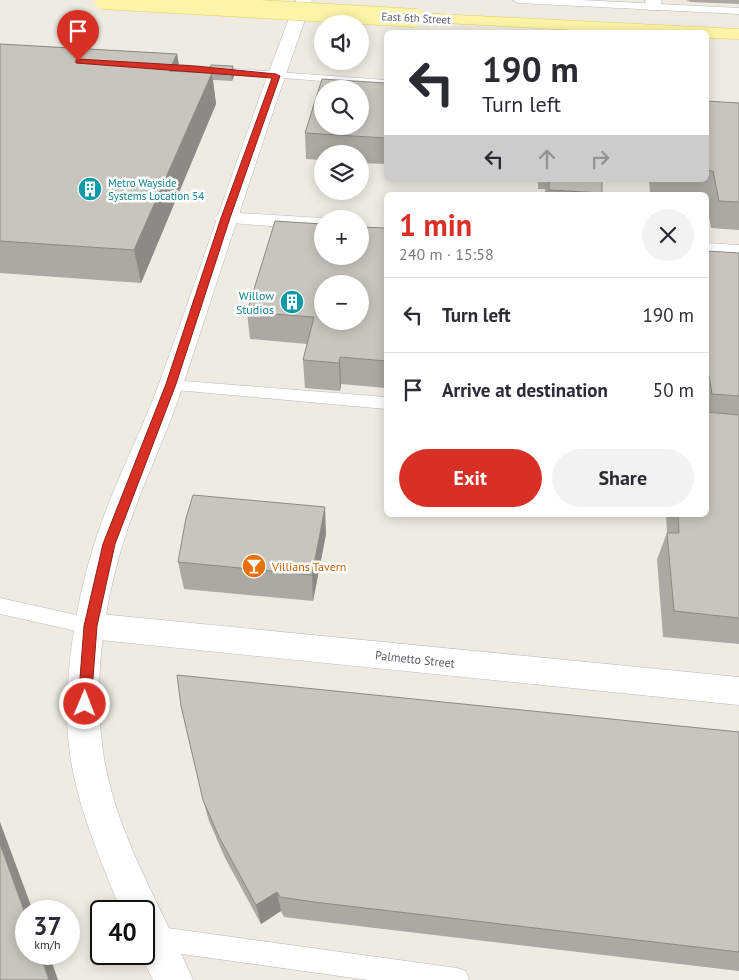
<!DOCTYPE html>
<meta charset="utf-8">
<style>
body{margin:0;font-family:"PT Sans",sans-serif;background:#f2f2f3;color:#2b2b33;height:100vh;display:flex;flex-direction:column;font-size:19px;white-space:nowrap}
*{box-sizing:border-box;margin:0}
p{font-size:16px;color:#7c7c81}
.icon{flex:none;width:28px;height:28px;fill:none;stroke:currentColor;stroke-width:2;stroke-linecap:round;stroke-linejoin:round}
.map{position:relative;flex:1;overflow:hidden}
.sheet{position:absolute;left:384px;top:192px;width:325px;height:325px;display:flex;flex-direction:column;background:#fff;border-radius:8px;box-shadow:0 2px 12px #0003}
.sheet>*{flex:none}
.guide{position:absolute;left:384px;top:30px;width:325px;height:152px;border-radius:8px;box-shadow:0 2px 12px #0003;background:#fff;color:#2b2b33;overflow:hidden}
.fabs{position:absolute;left:314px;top:15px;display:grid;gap:10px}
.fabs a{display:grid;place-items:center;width:55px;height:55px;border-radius:50%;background:#fff;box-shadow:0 2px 12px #0003;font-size:25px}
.speed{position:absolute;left:15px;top:900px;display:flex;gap:10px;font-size:25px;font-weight:700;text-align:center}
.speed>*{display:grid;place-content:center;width:65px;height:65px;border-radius:50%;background:#fff;box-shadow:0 2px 12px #0003;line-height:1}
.speed small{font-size:12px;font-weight:400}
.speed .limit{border:2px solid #111;border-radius:8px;background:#fff;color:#111}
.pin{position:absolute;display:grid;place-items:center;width:42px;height:42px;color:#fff;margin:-51px -21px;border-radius:50% 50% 50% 0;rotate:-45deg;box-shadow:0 0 5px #0007}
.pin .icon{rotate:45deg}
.me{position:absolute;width:55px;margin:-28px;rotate:1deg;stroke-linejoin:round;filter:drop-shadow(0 0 4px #0008)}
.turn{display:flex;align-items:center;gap:18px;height:105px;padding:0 15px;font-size:22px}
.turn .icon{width:65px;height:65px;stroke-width:2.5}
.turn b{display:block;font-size:35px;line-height:42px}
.lanes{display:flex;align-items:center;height:48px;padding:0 15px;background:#0003;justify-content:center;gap:25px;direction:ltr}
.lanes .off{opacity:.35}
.round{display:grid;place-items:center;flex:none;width:52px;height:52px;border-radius:26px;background:#f2f2f3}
.summary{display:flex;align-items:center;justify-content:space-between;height:85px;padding:0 15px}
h1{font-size:30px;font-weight:800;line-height:38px;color:#d93025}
.cta{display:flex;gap:10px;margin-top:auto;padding:10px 15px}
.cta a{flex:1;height:58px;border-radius:30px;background:#d93025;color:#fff;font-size:20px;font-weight:800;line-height:58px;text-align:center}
.cta a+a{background:#f2f2f3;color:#2b2b33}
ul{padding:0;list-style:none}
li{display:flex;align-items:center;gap:15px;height:75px;padding:0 15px;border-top:1px solid #e1e1e2}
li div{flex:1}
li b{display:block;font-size:19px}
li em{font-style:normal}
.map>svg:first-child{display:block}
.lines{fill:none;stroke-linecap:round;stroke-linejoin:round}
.service-casing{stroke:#b7b9be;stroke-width:1}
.minor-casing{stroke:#b7b9be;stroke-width:1}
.tertiary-casing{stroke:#b7b9be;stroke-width:1}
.primary-casing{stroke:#ebcd5c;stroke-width:1}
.service{fill:#fff;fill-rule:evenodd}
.minor{fill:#fff;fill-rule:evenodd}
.tertiary{fill:#fff;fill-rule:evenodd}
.primary{fill:#fcf4a8;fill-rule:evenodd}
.primary-bridge-casing{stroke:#ebcd5c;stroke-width:19;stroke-linecap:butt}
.primary-bridge{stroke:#fcf4a8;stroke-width:18}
.wall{fill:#aca9a4}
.shaded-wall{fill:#8c8a86}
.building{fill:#c8c5bf;stroke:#8c8a86;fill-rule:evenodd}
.route{fill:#d93025;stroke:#8d1f18}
.labels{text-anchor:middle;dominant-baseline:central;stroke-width:5;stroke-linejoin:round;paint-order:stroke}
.far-street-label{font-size:11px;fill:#5a5d62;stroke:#fff}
.far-culture-label{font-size:11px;fill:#0d838f;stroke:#fff;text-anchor:start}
.culture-label{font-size:12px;fill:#0d838f;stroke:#fff;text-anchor:end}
.food-label{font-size:12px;fill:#c56008;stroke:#fff;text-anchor:start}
.street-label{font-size:12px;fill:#5a5d62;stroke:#fff}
</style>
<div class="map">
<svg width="739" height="980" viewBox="0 0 739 980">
<rect width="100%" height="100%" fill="#edebe2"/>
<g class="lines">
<g class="service-casing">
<path id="service" d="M513,0H580L739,8V14L518,3Z
M157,63L386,80V86L153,68L151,66Z
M171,380L386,397V409L165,389L163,385L165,381Z
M0,598L90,618L97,620L100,626L97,632L90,634L0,614Z
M153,926L457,968L466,971L469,980H368L153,950L144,945V929Z"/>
</g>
<g class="minor-casing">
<path id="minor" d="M645,0H661L662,7L660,10H648Z
M225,212L322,218L327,219H322V230L218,222L214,218L218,214Z
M706,243L739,245V259L706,257Z
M90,613L739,677V705L90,639L79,635L75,626L79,617Z"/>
</g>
<g class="tertiary-casing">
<path id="tertiary" d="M296,0H312C267,125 227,252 185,379C170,427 148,472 131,519C106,589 93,670 102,744C112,829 160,902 193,980H153L140,954H144V911H121C96,848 68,787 67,718C67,652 79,586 101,524C118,476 142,430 160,381C206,254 247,126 296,0Z"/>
</g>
<g class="primary-casing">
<path id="primary" d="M416,13L739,29V39L706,38V32H609L410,21L408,18L410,15Z"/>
</g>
<use href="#service" class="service"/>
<use href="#minor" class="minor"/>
<use href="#tertiary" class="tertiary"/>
<use href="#primary" class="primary"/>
<g class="primary-bridge-casing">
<path id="primary-bridge" d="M103,0L416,18"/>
</g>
<use href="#primary-bridge" class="primary-bridge"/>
</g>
<path class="wall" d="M686,0H739V4L691,2Z
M0,44L177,54L180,72L209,73V70L233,66L234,76L232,81L213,80L216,104L141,283L0,273Z
M386,83V164L360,163V154H322V160L306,159L305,133Z
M706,101L739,103V230L711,228L706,201V195H672L650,194L649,180H706Z
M538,180H602V195H545V189H538Z
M386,228V388L341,384L340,391L305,388L303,360L307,344L250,339L247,312Z
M706,251L739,253V644L663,637L657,559L667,533L666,515H706Z
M326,534L313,601L184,589L178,562Z
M739,732V971L316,921L284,917L281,911L261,924L225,858L209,821L203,800Z"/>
<path class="shaded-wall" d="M177,54L182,84L169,71Z
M233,66L234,76L232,81L231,72Z
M212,73L216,104L141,283L134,250Z
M340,357L341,384L340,391L339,363Z
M325,507L326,534L313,601L312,575Z
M0,822L33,911H26V916L0,844Z
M277,892L281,911L261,924L256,905Z
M40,954H49L58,980H49Z"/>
<path class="building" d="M0,44L177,54L169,71L212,73L134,250L0,241Z
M211,65L233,66L231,72L209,70Z
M322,79L386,83V138L305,133ZM322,89H360V126H322Z
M706,101L739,103V202L719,201L713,171L706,170Z
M549,180H602V193L549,190Z
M275,221L322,224V256H360V227L386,228V361L340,357L339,363L303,360L314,317L247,312ZM322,284H360V321H322Z
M706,251L739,253V396L712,394L709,376H706Z
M706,412L739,415V618L674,611L667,533H679L678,515H706Z
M193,495L325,507L312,575L178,562L186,518Z
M177,675L739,732V952L314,902L280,897L277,892L256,905L219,837L203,800L181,706Z
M0,844L26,916V954H40L49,980H0Z"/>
<path class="route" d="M78,59L195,66L276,74L280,76L230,218L176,384L115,544L97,626L91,704L89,708L85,710L80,708L78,704L84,626L103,544L166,384L221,218L272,78L76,63V60Z"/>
<defs>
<g id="building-disc" transform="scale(1.25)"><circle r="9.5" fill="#0f9aa8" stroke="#fff"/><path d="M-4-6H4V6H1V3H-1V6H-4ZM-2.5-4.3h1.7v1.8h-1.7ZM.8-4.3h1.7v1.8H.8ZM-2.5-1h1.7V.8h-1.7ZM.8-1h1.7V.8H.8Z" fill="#fff"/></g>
<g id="bar-disc" transform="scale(1.25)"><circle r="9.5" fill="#e8710a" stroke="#fff"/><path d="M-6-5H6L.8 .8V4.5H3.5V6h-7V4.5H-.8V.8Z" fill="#fff"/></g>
</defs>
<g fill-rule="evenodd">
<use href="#building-disc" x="90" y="189"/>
<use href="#building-disc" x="292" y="302"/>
<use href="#bar-disc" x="254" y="566"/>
</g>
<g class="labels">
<g class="far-street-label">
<text transform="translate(416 18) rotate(3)">East 6th Street</text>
</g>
<g class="far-culture-label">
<text x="108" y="183">Metro Wayside<tspan x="108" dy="13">Systems Location 54</tspan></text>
</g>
<g class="culture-label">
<text x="274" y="295">Willow<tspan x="274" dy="14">Studios</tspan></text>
</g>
<g class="food-label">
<text x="272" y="566">Villians Tavern</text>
</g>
<g class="street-label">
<text transform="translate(415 659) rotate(6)">Palmetto Street</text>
</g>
</g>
</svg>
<div class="fabs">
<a><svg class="icon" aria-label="sound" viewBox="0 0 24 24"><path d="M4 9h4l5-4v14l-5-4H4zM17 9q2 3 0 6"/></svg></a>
<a><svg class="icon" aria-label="search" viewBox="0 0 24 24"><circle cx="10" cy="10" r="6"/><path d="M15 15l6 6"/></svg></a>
<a><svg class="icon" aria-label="layers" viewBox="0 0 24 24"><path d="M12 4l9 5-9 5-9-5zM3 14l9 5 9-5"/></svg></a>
<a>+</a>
<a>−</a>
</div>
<div class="speed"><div>37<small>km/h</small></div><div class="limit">40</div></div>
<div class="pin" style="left:78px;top:61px;background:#d93025"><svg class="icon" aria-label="arrive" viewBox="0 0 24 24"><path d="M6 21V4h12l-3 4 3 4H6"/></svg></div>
<svg class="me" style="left:85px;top:704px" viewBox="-20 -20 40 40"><circle r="17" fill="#d93025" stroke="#fff" stroke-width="3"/><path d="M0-11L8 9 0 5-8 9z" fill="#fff"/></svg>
<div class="guide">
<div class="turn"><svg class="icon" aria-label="left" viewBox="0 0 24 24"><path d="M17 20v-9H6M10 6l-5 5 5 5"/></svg><div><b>190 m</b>Turn left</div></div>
<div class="lanes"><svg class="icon" aria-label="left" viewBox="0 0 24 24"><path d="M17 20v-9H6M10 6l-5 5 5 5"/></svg><svg class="icon off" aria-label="ahead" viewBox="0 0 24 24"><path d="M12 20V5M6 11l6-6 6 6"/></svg><svg class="icon off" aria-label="right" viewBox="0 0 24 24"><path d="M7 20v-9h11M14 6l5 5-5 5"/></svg></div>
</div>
<section class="sheet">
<div class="summary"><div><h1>1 min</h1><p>240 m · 15:58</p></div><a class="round"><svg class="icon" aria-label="close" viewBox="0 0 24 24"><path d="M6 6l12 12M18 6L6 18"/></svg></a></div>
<ul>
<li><svg class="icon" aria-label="left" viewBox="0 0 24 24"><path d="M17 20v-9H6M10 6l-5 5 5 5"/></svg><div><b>Turn left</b></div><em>190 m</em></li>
<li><svg class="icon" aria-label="arrive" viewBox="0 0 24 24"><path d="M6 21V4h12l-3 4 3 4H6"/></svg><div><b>Arrive at destination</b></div><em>50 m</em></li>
</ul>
<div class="cta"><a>Exit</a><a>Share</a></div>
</section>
</div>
